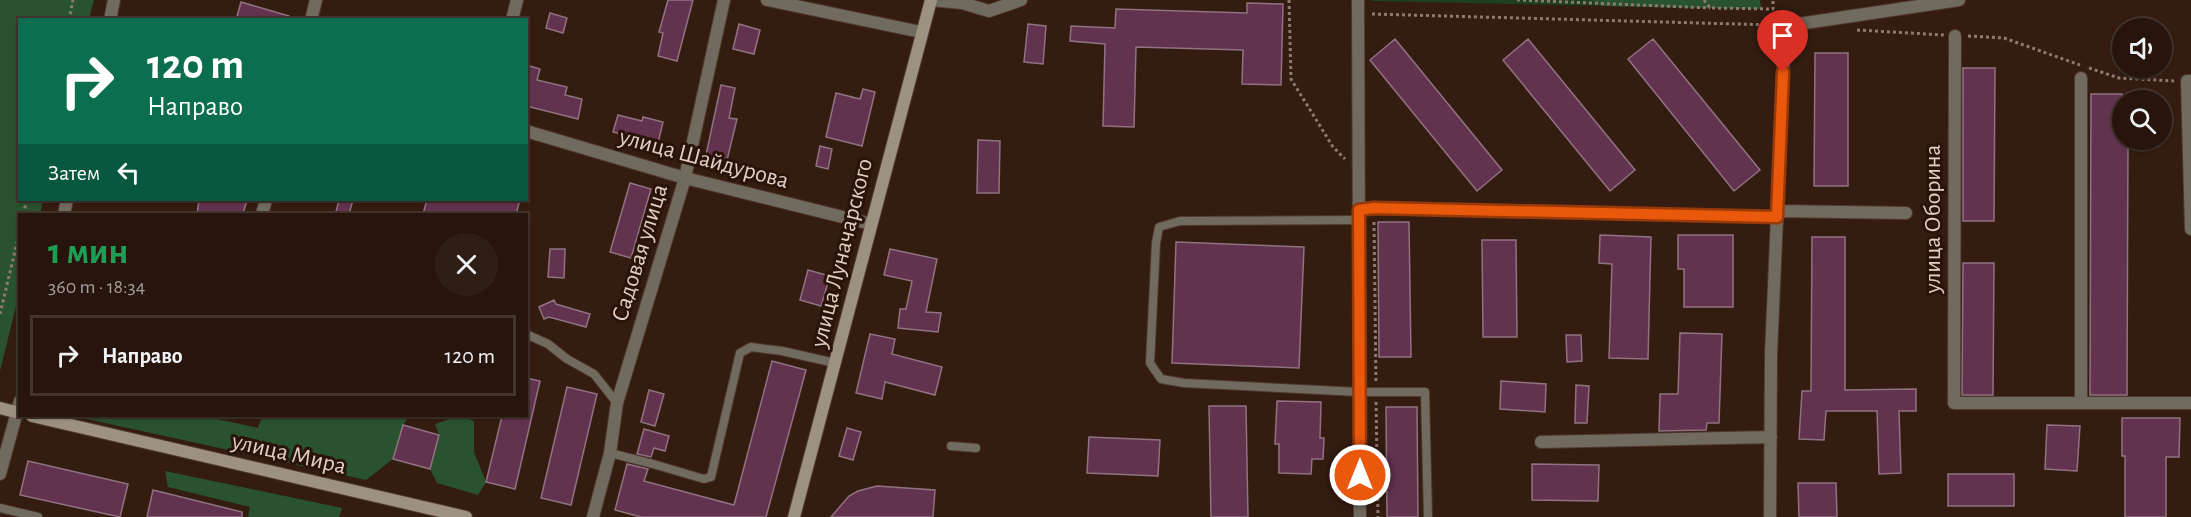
<!DOCTYPE html>
<html lang="ru">
<meta charset="utf-8">
<style>
body{margin:0;font-family:"Alegreya Sans",sans-serif;background:#2f1e16;color:#f1f3f6;height:100vh;display:flex;flex-direction:column;font-size:22px;white-space:nowrap}
*{box-sizing:border-box;margin:0}
p{font-size:20px;color:#a49f9d}
.icon{flex:none;width:33px;height:33px;fill:none;stroke:currentColor;stroke-width:2;stroke-linecap:round;stroke-linejoin:round}
.map{position:relative;flex:1;overflow:hidden}
.panel{position:absolute;left:18px;top:213px;width:510px;height:204px;display:flex;flex-direction:column;background:#27150d;border-radius:0px;box-shadow:0 2px 4px #0004,0 0 0 2px #43342e}
.panel>*{flex:none}
.top-card{position:absolute;left:18px;top:18px;width:510px;height:183px;border-radius:0px;box-shadow:0 2px 4px #0004,0 0 0 2px #43342e;background:#0b6e4f;color:#fff;overflow:hidden}
.controls{position:absolute;left:2112px;top:18px;display:grid;gap:12px}
.controls a{display:grid;place-items:center;width:60px;height:60px;border-radius:50%;background:#27150d;box-shadow:0 2px 4px #0004,0 0 0 2px #43342e;font-size:30px}
.pin{position:absolute;display:grid;place-items:center;width:51px;height:51px;color:#fff;margin:-62px -26px;border-radius:50% 50% 50% 0;rotate:-45deg;box-shadow:0 0 6px #0007}
.pin .icon{rotate:45deg}
.me{position:absolute;width:66px;margin:-33px;rotate:0deg;stroke-linejoin:round;filter:drop-shadow(0 0 4px #0008)}
.turn{display:flex;align-items:center;gap:21px;height:126px;padding:0 30px;font-size:27px}
.turn .icon{width:78px;height:78px;stroke-width:2.5}
.turn b{display:block;font-size:42px;line-height:51px}
.then{display:flex;align-items:center;height:57px;padding:0 30px;background:#0003;gap:12px;font-size:22px}
.round{display:grid;place-items:center;flex:none;width:63px;height:63px;border-radius:32px;background:#2f1e16}
.head{display:flex;align-items:center;justify-content:space-between;height:102px;padding:0 30px}
h1{font-size:36px;font-weight:700;line-height:45px;color:#1e9e55}
ul{padding:0;list-style:none}
li{display:flex;align-items:center;gap:18px;height:81px;margin:0 12px 9px;padding:0 18px;border:3px solid #43342e;border-radius:0px}
li div{flex:1}
li b{display:block;font-size:22px}
li em{font-style:normal}
.map>svg:first-child{display:block}
.green{fill:#1c4021}
.forest{fill:#29522e}
.building{fill:#62334e;stroke:#907281;stroke-width:1.5}
.lines{fill:none;stroke-linecap:round;stroke-linejoin:round}
.lane-casing{stroke:#50392e;stroke-width:10}
.street-casing{stroke:#50392e;stroke-width:14}
.secondary-casing{stroke:#50392e;stroke-width:14}
.path{stroke:#8e7a71;stroke-width:3;stroke-dasharray:3 3;stroke-linecap:butt}
.lane{stroke:#716a5e;stroke-width:8}
.street{stroke:#716a5e;stroke-width:12}
.secondary{stroke:#9d9280;stroke-width:12}
.route-casing{stroke:#983908;stroke-width:15}
.route{stroke:#ea580c;stroke-width:10}
.labels{text-anchor:middle;dominant-baseline:central;stroke-width:6;stroke-linejoin:round;paint-order:stroke}
.street-label{font-size:24px;fill:#e0cfc8;stroke:#2a1308}
</style>
<div class="map">
<svg width="2191" height="517" viewBox="0 0 2191 517">
<rect width="100%" height="100%" fill="#341c11"/>
<path class="green" d="M1372,0H1760L1761,9L1372,1Z"/>
<path class="forest" d="M0,0H94L89,19L20,20V200H43L40,214H20L19,294L0,371Z
M1592,0H1760L1761,9L1602,6Z
M73,416H204L258,428L262,416H409L403,425L393,459L366,480Z
M458,416L474,421V452L486,482L478,495L437,483L430,469L439,435L435,424Z
M165,471L342,508L339,517H248L250,507L168,487Z"/>
<path class="building" d="M668,0H693L677,61L658,56L663,33L659,32Z
M241,2L289,16L288,20H236Z
M1247,3L1283,4L1281,85L1242,84L1243,50L1136,47L1134,127L1103,126L1105,44L1070,41L1071,26L1115,28L1116,9L1247,13Z
M550,13L567,18L563,33L546,28Z
M739,24L760,30L754,54L733,49Z
M1028,24L1046,26L1043,64L1024,62Z
M1395,39L1502,170L1477,191L1370,60Z
M1528,39L1635,170L1610,191L1503,60Z
M1653,39L1760,170L1734,191L1628,59Z
M1815,53H1848V186H1814Z
M526,65L540,69L537,80L567,87L565,95L582,99L578,119L526,106Z
M1963,68H1995L1994,221H1963Z
M721,85L735,88L729,118L737,119L727,160L706,155Z
M863,89L875,92L862,146L826,137L836,93L860,99Z
M2091,94H2122V140H2128L2127,395H2090Z
M618,115L642,121L643,117L663,122L658,143L613,132Z
M978,140L1000,141L999,193H977Z
M820,146L832,149L828,169L816,166Z
M630,183L651,189L631,258L610,252Z
M199,200H247L243,214H197Z
M339,200H353L349,214L336,212Z
M427,200H520L516,214H423Z
M1378,222H1409L1411,357H1379Z
M1600,235L1651,237L1648,359L1609,358L1612,264L1599,263Z
M1678,235H1733V307H1684V269H1678Z
M1812,237H1845V390L1916,389V411H1899L1901,473L1879,474L1877,411H1826L1824,440L1799,439L1802,391H1811Z
M1482,240H1516L1517,337H1483Z
M1176,242L1304,247L1299,368L1172,363Z
M550,249H565L564,278L548,277Z
M890,249L937,259L926,312L941,313L938,332L898,328L900,309H906L912,281L884,275Z
M1963,263H1994L1993,395H1962Z
M808,270L830,276L821,306L800,300Z
M554,300L556,304L590,314L586,327L549,317L544,319L539,307Z
M1680,333L1722,334L1719,423H1707L1706,430L1659,431L1660,394H1678Z
M870,334L895,339L892,354L942,367L935,395L885,382L882,399L856,393Z
M1566,335H1581L1582,361L1567,362Z
M772,361L806,370L766,517H641L615,510L627,464L648,469L644,481L734,505Z
M526,378L540,381L515,489L486,482L502,416H526Z
M1501,381L1546,384L1545,412L1500,409Z
M1576,385L1589,386L1587,423H1575Z
M567,387L597,394L571,505L541,498Z
M649,390L664,394L655,426L641,422Z
M1277,401L1321,402L1320,438H1324L1323,459H1312L1311,474L1279,473V444H1275Z
M1209,406H1246L1248,517H1211Z
M1386,407H1417L1418,517H1387Z
M2122,418H2180L2179,457H2166V517H2125V456H2122Z
M403,425L439,435L430,469L393,459Z
M2047,425L2080,426L2077,471L2045,469Z
M847,428L861,432L853,460L839,456Z
M644,429L669,436L665,451L654,448L651,457L637,454Z
M1089,437L1160,440L1158,476L1087,473Z
M28,461L128,484L120,517L20,495Z
M1532,464L1599,465L1598,501L1532,500Z
M1948,474H2014V506H1948Z
M1798,483H1836L1837,517H1799Z
M877,486L935,490L933,517H831L849,496L858,491Z
M153,490L242,512V517H147Z"/>
<g class="lines">
<g class="lane-casing">
<path id="lane" d="M1359,220L1180,221L1159,227L1156,243L1150,363L1161,379L1184,383L1359,392H1425L1428,517
M526,334L548,344L567,359L594,374L617,403
M951,446L976,448
M610,453L653,464L704,479L711,477L740,353L751,347L782,351L835,363
M0,508L38,517"/>
</g>
<g class="street-casing">
<path id="street" d="M767,0L921,32
M931,0L962,3L989,11L1021,0
M1358,0L1360,517
M110,20L114,0
M311,20L316,0
M512,20L517,0
M1955,36L1954,403H2191
M2081,78V402
M2191,81H2187L2191,229
M526,131L685,178L871,224
M1359,210L1374,208L1777,217L1771,354L1770,517
M1777,211L1906,213
M64,214L67,200
M262,214L266,200
M1777,217L1785,26L1959,0
M1541,442L1771,437
M0,474L20,401
M593,517L610,453L617,403L685,178L724,0"/>
</g>
<g class="secondary-casing">
<path id="secondary" d="M0,408L20,413
M32,416L466,517
M794,517L931,0"/>
</g>
<path class="path" d="M1289,0L1291,79L1333,147L1345,159
M1517,0L1710,8
M1704,0L1710,8L1773,9V0
M1372,14L1773,25
M69,20L73,0
M1857,30L1944,35
M1968,36L2004,38L2080,65
M2089,68L2119,78L2174,81
M23,214L27,200
M1374,222L1376,383
M0,314L20,230
M1376,402L1378,517"/>
<use href="#lane" class="lane"/>
<use href="#street" class="street"/>
<use href="#secondary" class="secondary"/>
</g>
<g class="lines">
<g class="route-casing">
<path id="route" d="M1360,475L1359,210L1374,208L1777,217L1783,72"/>
</g>
<use href="#route" class="route"/>
</g>
<g class="labels">
<g class="street-label">
<text transform="translate(704 159) rotate(15)">улица Шайдурова</text>
<text transform="translate(1933 219) rotate(-90)">улица Оборина</text>
<text transform="translate(640 253) rotate(-73)">Садовая улица</text>
<text transform="translate(842 253) rotate(-76)">улица Луначарского</text>
<text transform="translate(289 454) rotate(13)">улица Мира</text>
</g>
</g>
</svg>
<div class="controls">
<a><svg class="icon" aria-label="sound" viewBox="0 0 24 24"><path d="M4 9h4l5-4v14l-5-4H4zM17 9q2 3 0 6"/></svg></a>
<a><svg class="icon" aria-label="search" viewBox="0 0 24 24"><circle cx="10" cy="10" r="6"/><path d="M15 15l6 6"/></svg></a>
</div>
<div class="pin" style="left:1783px;top:72px;background:#d93025"><svg class="icon" aria-label="arrive" viewBox="0 0 24 24"><path d="M6 21V4h12l-3 4 3 4H6"/></svg></div>
<svg class="me" style="left:1360px;top:475px" viewBox="-20 -20 40 40"><circle r="17" fill="#ea580c" stroke="#fff" stroke-width="3"/><path d="M0-11L8 9 0 5-8 9z" fill="#fff"/></svg>
<div class="top-card">
<div class="turn"><svg class="icon" aria-label="right" viewBox="0 0 24 24"><path d="M7 20v-9h11M14 6l5 5-5 5"/></svg><div><b>120 m</b>Направо</div></div>
<div class="then">Затем<svg class="icon" aria-label="left" viewBox="0 0 24 24"><path d="M17 20v-9H6M10 6l-5 5 5 5"/></svg></div>
</div>
<section class="panel">
<div class="head"><div><h1>1 мин</h1><p>360 m · 18:34</p></div><a class="round"><svg class="icon" aria-label="close" viewBox="0 0 24 24"><path d="M6 6l12 12M18 6L6 18"/></svg></a></div>
<ul>
<li><svg class="icon" aria-label="right" viewBox="0 0 24 24"><path d="M7 20v-9h11M14 6l5 5-5 5"/></svg><div><b>Направо</b></div><em>120 m</em></li>
</ul>
</section>
</div>
